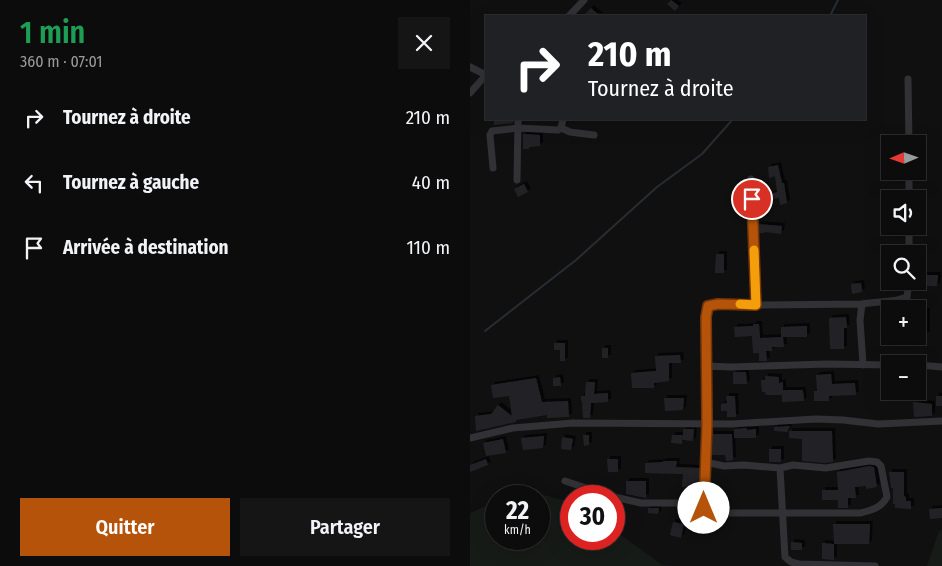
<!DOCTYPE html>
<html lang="fr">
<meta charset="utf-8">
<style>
body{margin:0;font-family:"Fira Sans Condensed",sans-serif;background:#151516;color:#f1f3f6;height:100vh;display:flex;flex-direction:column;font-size:19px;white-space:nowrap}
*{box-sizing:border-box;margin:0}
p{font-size:16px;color:#9a9b9d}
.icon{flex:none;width:28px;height:28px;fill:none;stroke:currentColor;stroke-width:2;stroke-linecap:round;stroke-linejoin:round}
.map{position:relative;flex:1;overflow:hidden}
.side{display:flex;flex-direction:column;background:#0c0c0d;width:470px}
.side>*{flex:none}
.hud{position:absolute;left:15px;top:15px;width:381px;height:105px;border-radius:0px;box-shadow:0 5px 20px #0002,0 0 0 1px #2c2c2e;background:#202124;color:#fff;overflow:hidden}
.needle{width:32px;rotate:268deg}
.buttons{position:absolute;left:411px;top:135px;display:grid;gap:10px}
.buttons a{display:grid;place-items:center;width:45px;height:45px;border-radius:0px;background:#0c0c0d;box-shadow:0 5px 20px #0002,0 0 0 1px #2c2c2e;font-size:25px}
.speed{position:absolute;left:15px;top:485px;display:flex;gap:10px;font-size:25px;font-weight:700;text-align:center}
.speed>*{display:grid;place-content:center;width:65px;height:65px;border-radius:50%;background:#0c0c0d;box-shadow:0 5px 20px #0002,0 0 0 1px #2c2c2e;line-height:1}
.speed small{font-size:12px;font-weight:400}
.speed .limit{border:8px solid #d22;background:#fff;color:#111}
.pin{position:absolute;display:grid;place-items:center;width:42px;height:42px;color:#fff;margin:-21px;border:2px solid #fff;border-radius:50%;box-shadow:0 1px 5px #0007}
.me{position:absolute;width:55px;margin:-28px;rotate:0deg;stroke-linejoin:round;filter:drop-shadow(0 0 4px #0008)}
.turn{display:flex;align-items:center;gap:18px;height:105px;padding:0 20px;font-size:22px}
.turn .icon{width:65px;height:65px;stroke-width:2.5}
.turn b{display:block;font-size:35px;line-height:42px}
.round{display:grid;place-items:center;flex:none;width:52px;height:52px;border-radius:0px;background:#151516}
.head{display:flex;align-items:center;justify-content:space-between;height:85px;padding:0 20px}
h1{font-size:30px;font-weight:600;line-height:38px;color:#1e9e55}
.action{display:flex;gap:10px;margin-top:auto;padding:10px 20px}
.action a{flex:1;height:58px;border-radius:0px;background:#b45309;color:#fff;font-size:20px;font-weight:600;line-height:58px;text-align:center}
.action a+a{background:#151516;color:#f1f3f6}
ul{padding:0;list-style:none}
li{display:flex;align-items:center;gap:15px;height:65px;padding:0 20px}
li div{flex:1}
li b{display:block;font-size:19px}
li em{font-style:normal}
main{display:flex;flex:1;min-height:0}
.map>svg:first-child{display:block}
.green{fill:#171b18}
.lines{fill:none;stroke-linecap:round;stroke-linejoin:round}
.stream{stroke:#282d33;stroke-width:2}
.building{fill:#232325;filter:url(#shadow)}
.minor{stroke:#323236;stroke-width:7}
.route-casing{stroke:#753606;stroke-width:12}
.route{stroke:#b45309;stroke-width:9}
.slow{stroke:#f59e0b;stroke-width:9}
</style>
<main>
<section class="side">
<div class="head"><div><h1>1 min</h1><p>360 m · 07:01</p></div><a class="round"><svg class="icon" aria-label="close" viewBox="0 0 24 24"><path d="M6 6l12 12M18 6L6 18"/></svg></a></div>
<ul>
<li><svg class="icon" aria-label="right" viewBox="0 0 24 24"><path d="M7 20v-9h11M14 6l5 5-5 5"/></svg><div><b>Tournez à droite</b></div><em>210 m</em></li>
<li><svg class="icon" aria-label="left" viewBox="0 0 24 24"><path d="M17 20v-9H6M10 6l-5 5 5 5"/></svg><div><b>Tournez à gauche</b></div><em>40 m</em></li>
<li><svg class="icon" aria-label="arrive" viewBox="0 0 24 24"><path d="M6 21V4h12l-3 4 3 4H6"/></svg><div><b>Arrivée à destination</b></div><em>110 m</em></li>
</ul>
<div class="action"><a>Quitter</a><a>Partager</a></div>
</section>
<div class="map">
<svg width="472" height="566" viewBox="0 0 472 566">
<defs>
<filter id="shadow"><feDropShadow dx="3" dy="-3" stdDeviation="0" flood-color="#0009"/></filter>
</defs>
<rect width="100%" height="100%" fill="#101011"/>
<path class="green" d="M54,490L101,502V539H144V530L192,565L204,566H0V513L26,502V539H69V496H40Z
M472,530V566H457L469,531Z"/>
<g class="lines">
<path class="stream" d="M360,16L368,0
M15,331L106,260L187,187L232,154L263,119"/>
</g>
<path class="building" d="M201,0L209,6L205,11L197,4Z
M121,8L130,16H113Z
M24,119H43V123L24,125Z
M53,134L70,135V146L59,147V149H53Z
M308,165L312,183H314L317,203L310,205L309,198L301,199L300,194L307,192L305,176L299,178L298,167Z
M54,184L58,192L48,197L44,189Z
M288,224L312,226L311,234L295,232L294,233H288Z
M246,254H254V273H245Z
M448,275H468L467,286H448Z
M391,283L392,292L382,294L381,284Z
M448,311H457V335L448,336Z
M376,317L377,328H374V349H360L359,318Z
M283,324H289L290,338L313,337L314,347H302V351H296L297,361H289V353H283L282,336L265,337L264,327L283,326Z
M337,326V337H311V327Z
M84,343H95V361H90V350H84Z
M132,348H138V358H132Z
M210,355L211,363H199V381L184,383V388H162L161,373L186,371L185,356Z
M263,372H276L277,384H263Z
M361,374L362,384L385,383L386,395L359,396V401H344V391H347L346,375Z
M295,376L309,377V383L313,382V390H333L334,401L312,402V395H296L295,392H292L291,380H295Z
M90,377L91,386H83V378Z
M66,378L72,402L98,401L99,417L77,418V415L46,420V422L6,431L5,416L21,414L28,405L42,416L39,396L23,398L21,385Z
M116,382H125L124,394L138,393V402L121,403L120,418H113L112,401H111V396H115Z
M432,391H443V399L433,400Z
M256,396H265L266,417H257V411H251V404L257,403Z
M466,396H472V406H466Z
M194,398H214L213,410L195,411Z
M443,402L462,404V416L444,417Z
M320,426L317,432L304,431V427Z
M277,428V430L286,429V438H264V429Z
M213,429H224L223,441L213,440Z
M319,431H362L363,462L355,463L332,461V439L319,438Z
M241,434H262L263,460L256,461L255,455H241Z
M113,435H119V445L114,446Z
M202,435H213L212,444L201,443Z
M74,436L73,448L53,450L51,438Z
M92,437L103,439L101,450L91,449Z
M33,439L36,453L16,456L13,443Z
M299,449H311V462H299Z
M16,459L18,465L0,472V465Z
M137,459H148V472H138Z
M193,461H207L206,467L230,468V486L224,485L223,488L212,487L213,474L175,473V463L193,462Z
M399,466L404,467L407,487L396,489V486L385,487L386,498H378V508H368V500H352V490H368L367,472Z
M419,472H434V496L436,497V501H441V509L425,508V504H423V488H421Z
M156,481H176V498L156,494Z
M178,508H189L188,514L178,513Z
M472,508V518L460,519L459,509Z
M214,509H226V516L214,515Z
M203,522L214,524L211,538L200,535Z
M363,524H400L399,544H364Z
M321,542L332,543V550H321Z
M352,543L364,544V560L352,559Z"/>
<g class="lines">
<path class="minor" d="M99,16L114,0
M0,67L16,75
M438,79L439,144
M0,93L16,75
M91,128L100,132L124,135
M23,168L20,135L22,131L48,128L88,130L91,128L93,119
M439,171V199
M47,180L48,119
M439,254V226
M286,305L392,304
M393,365L390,320L392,304C407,301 424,303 437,297L439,281
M448,365L472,367
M236,366L261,367L357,364L420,365
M0,438L43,428L103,423L262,424L346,419L373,420L408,424L472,421
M399,461L407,462L411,466L417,497C411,508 402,510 390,513H239L235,508V462L254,466L274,465L310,468L323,465L356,468Z
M235,462L236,317L238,306L248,303L286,305L281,179
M310,468L315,557L321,562L329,564L405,566
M95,481L140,496
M144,497L171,503H234"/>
</g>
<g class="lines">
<g class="route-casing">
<path id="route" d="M234,508L237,424L236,317L238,306L248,304L286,305L282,199"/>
</g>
<use href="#route" class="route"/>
<path class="slow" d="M270,304L286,305L284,250"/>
</g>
</svg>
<div class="buttons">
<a><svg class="needle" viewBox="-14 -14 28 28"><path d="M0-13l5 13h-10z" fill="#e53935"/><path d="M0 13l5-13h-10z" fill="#9a9b9d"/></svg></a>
<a><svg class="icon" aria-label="sound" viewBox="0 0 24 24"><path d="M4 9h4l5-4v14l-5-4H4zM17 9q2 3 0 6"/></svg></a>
<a><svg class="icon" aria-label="search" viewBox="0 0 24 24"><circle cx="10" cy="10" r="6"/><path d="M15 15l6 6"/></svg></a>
<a>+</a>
<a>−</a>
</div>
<div class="speed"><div>22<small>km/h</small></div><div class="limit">30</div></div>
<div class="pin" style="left:282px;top:199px;background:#d93025"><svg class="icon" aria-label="arrive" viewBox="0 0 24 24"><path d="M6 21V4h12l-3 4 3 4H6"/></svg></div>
<svg class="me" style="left:234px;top:508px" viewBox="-20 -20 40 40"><circle r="19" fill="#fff"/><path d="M0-13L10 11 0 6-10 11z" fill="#b45309"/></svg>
<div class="hud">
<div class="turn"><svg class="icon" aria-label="right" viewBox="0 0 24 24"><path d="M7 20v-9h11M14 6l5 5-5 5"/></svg><div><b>210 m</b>Tournez à droite</div></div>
</div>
</div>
</main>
